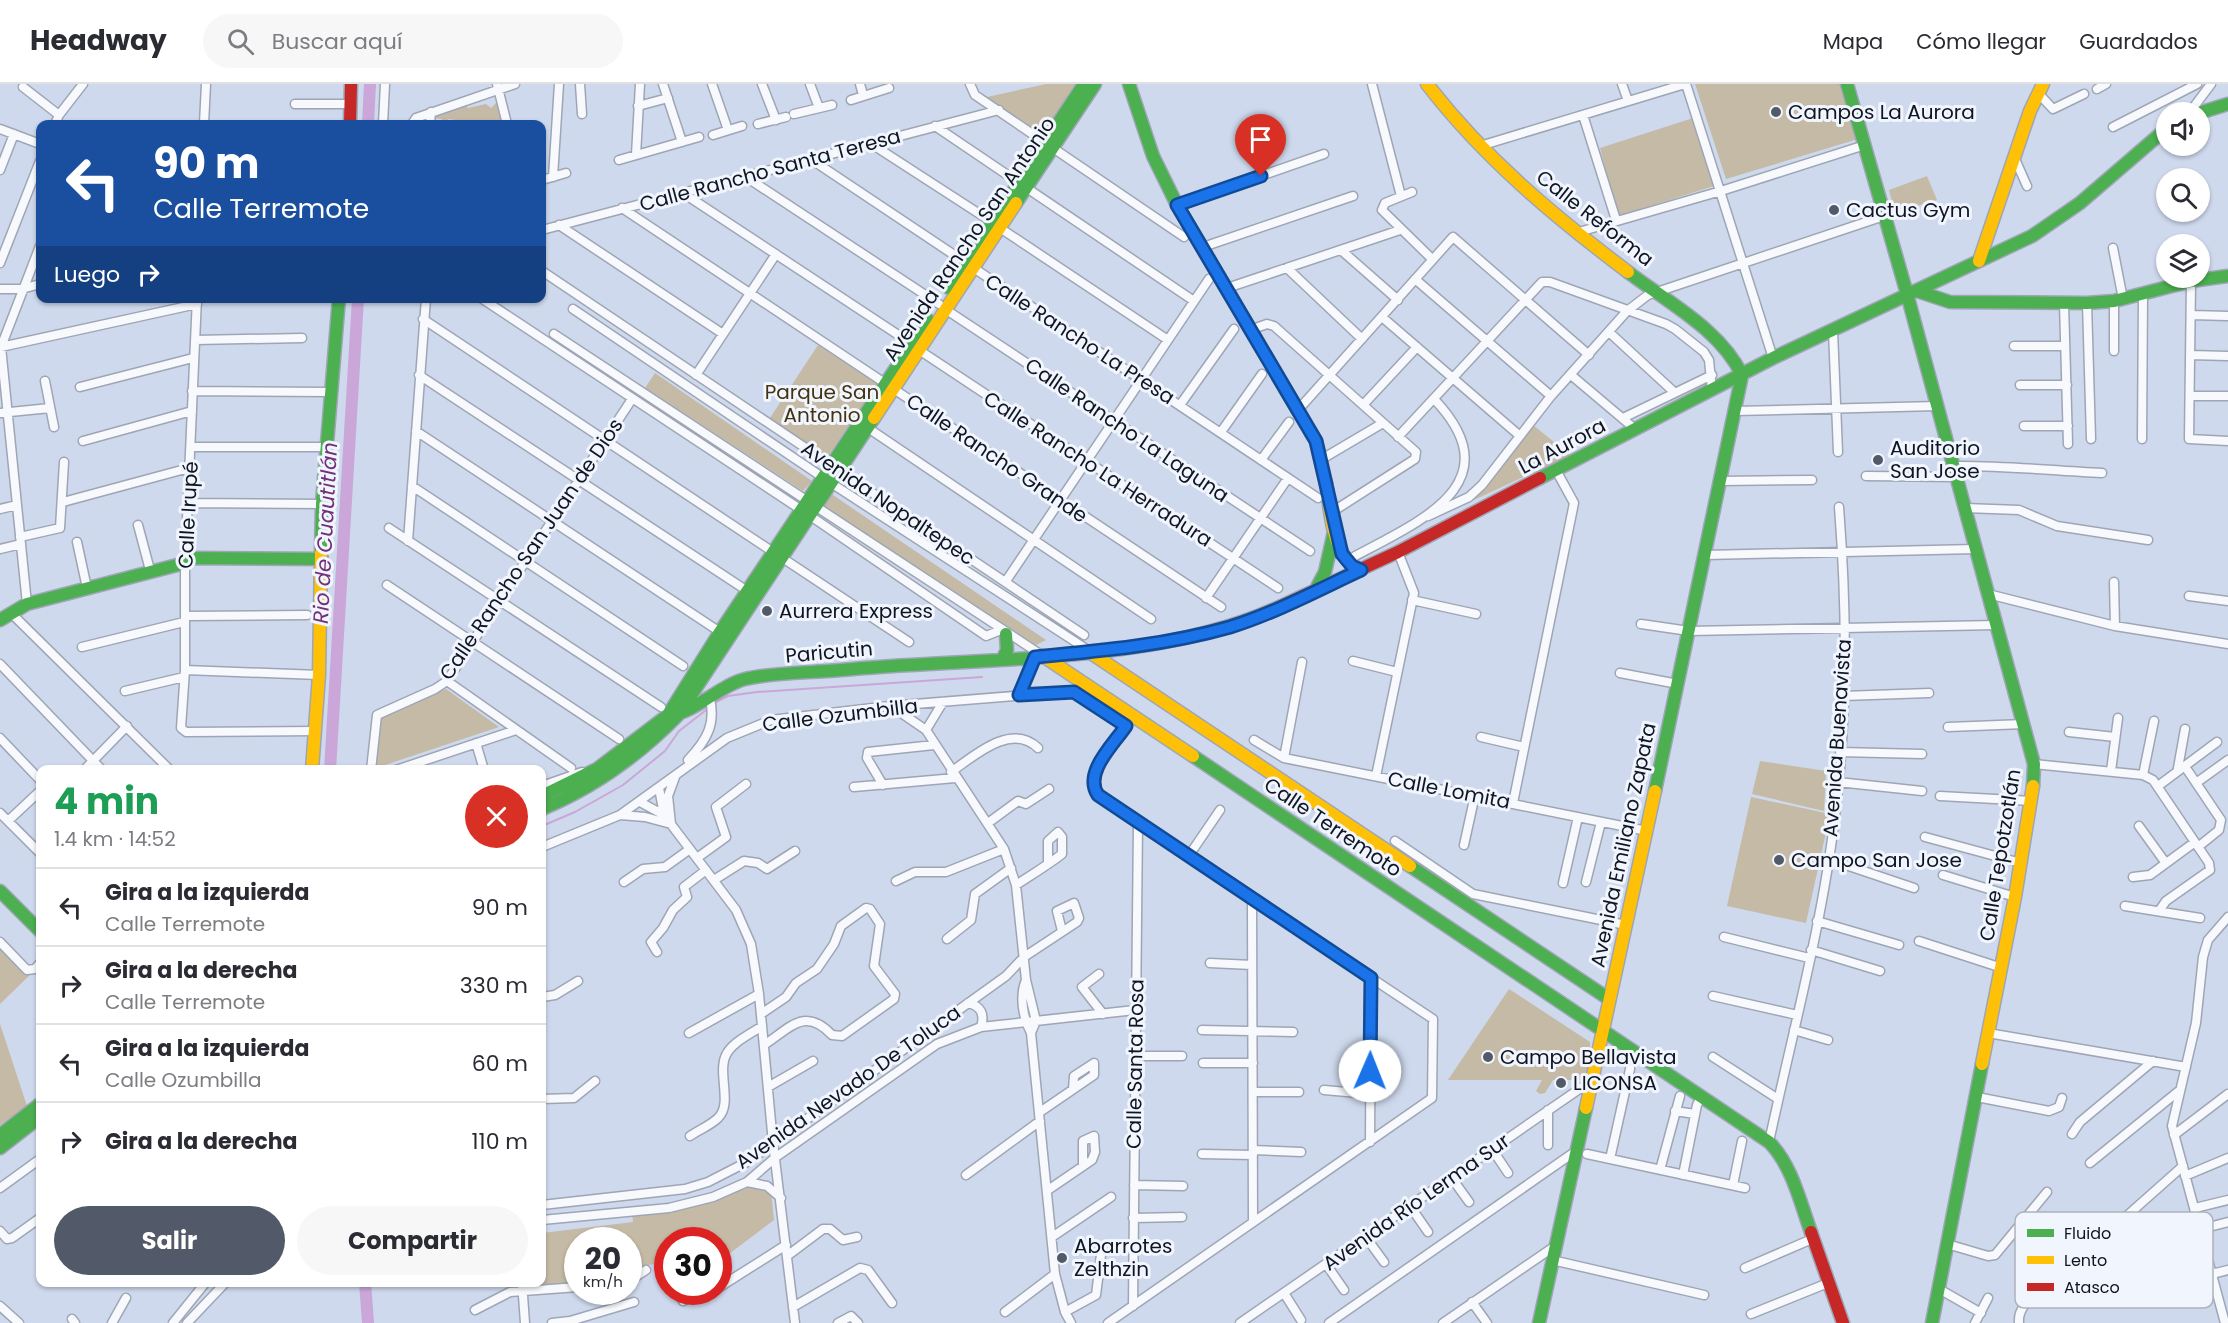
<!DOCTYPE html>
<html lang="es">
<meta charset="utf-8">
<style>
body{margin:0;font-family:Poppins,sans-serif;background:#f7f7f7;color:#2b2b33;height:100vh;display:flex;flex-direction:column;font-size:22px;white-space:nowrap}
*{box-sizing:border-box;margin:0}
p{font-size:20px;color:#7c7c81}
.icon{flex:none;width:33px;height:33px;fill:none;stroke:currentColor;stroke-width:2;stroke-linecap:round;stroke-linejoin:round}
.map{position:relative;flex:1;overflow:hidden}
.details{position:absolute;left:36px;top:681px;width:510px;height:522px;display:flex;flex-direction:column;background:#fff;border-radius:12px;box-shadow:0 2px 4px #0004}
.details>*{flex:none}
.hud{position:absolute;left:36px;top:36px;width:510px;height:183px;border-radius:12px;box-shadow:0 2px 4px #0004;background:#1a4fa0;color:#fff;overflow:hidden}
.fabs{position:absolute;left:2156px;top:18px;display:grid;gap:12px}
.fabs a{display:grid;place-items:center;width:54px;height:54px;border-radius:50%;background:#fff;box-shadow:0 2px 4px #0004;font-size:30px}
.speed{position:absolute;left:564px;top:1143px;display:flex;gap:12px;font-size:30px;font-weight:700;text-align:center}
.speed>*{display:grid;place-content:center;width:78px;height:78px;border-radius:50%;background:#fff;box-shadow:0 2px 4px #0004;line-height:1}
.speed small{font-size:15px;font-weight:400}
.speed .limit{border:9px solid #d22;background:#fff;color:#111}
.pin{position:absolute;display:grid;place-items:center;width:51px;height:51px;color:#fff;margin:-62px -26px;border-radius:50% 50% 50% 0;rotate:-45deg;box-shadow:0 0 6px #0007}
.pin .icon{rotate:45deg}
.me{position:absolute;width:66px;margin:-33px;rotate:1deg;stroke-linejoin:round;filter:drop-shadow(0 0 4px #0008)}
.turn{display:flex;align-items:center;gap:21px;height:126px;padding:0 18px;font-size:27px}
.turn .icon{width:78px;height:78px;stroke-width:2.5}
.turn b{display:block;font-size:42px;line-height:51px}
.then{display:flex;align-items:center;height:57px;padding:0 18px;background:#0003;gap:12px;font-size:22px}
.round{display:grid;place-items:center;flex:none;width:63px;height:63px;border-radius:32px;background:#f7f7f7}
.head{display:flex;align-items:center;justify-content:space-between;height:102px;padding:0 18px}
h1{font-size:36px;font-weight:700;line-height:45px;color:#1e9e55}
.primary-button{display:flex;gap:12px;margin-top:auto;padding:12px 18px}
.primary-button a{flex:1;height:69px;border-radius:36px;background:#525a69;color:#fff;font-size:24px;font-weight:700;line-height:69px;text-align:center}
.primary-button a+a{background:#f7f7f7;color:#2b2b33}
ul{padding:0;list-style:none}
li{display:flex;align-items:center;gap:18px;height:78px;padding:0 18px;border-top:2px solid #e1e1e2}
li div{flex:1}
li b{display:block;font-size:22px}
li em{font-style:normal}
header{display:flex;align-items:center;gap:36px;box-sizing:border-box;height:84px;padding:0 30px;background:#fff;border-bottom:2px solid #e1e1e2}
header strong{font-size:28px}
nav{display:flex;gap:33px;margin-inline-start:auto;font-size:21px}
.search{width:420px;height:54px;background:#f7f7f7;display:flex;align-items:center;gap:15px;box-sizing:border-box;padding:0 21px;border-radius:33px;color:#7c7c81;font-size:22px}
.map>svg:first-child{display:block}
.green{fill:#c5baa5}
.lines{fill:none;stroke-linecap:round;stroke-linejoin:round}
.stream{stroke:#caa7d8;stroke-width:2}
.river{stroke:#caa7d8;stroke-width:12}
.street-casing{stroke:#9ea6b5;stroke-width:11}
.fast-casing{stroke:#9ea6b5;stroke-width:15}
.slow-casing{stroke:#9ea6b5;stroke-width:15}
.jam-casing{stroke:#9ea6b5;stroke-width:15}
.street{stroke:#f8f9fc;stroke-width:8}
.fast{stroke:#4caf50;stroke-width:12}
.slow{stroke:#ffc107;stroke-width:12}
.jam{stroke:#c62828;stroke-width:12}
.route-casing{stroke:#114b97;stroke-width:15}
.route{stroke:#1a73e8;stroke-width:10}
.poi-dot{fill:#525a69;stroke:#f1f5fd;stroke-width:2}
.labels{text-anchor:middle;dominant-baseline:central;stroke-width:6;stroke-linejoin:round;paint-order:stroke}
.poi-label{font-size:20px;fill:#0f1522;stroke:#f1f5fd;text-anchor:start}
.street-label{font-size:20px;fill:#0f1522;stroke:#f1f5fd}
.park-label{font-size:20px;fill:#433311;stroke:#f1f5fd}
.water-label{font-size:21px;font-style:italic;fill:#72307a;stroke:#f1f5fd}
.key{fill:#f1f5fd;stroke:#adb2bb;stroke-width:1.5}
.key-label{font-size:16px;fill:#0f1522}
</style>
<header>
<strong>Headway</strong>
<div class="search"><svg class="icon" aria-label="search" viewBox="0 0 24 24"><circle cx="10" cy="10" r="6"/><path d="M15 15l6 6"/></svg>Buscar aquí</div>
<nav><a>Mapa</a><a>Cómo llegar</a><a>Guardados</a></nav>
</header>
<div class="map">
<svg width="2228" height="1239" viewBox="0 0 2228 1239">
<rect width="100%" height="100%" fill="#ced9ed"/>
<path class="green" d="M1046,0H1075L1043,51L987,13Z
M1695,0H1840L1858,55L1726,95Z
M497,18L503,40H471V38L448,35L447,40H442V35L432,34L433,31L465,20L468,24L486,20L491,24Z
M1693,34L1714,102L1618,132L1600,64Z
M1927,92L1937,116L1895,129L1889,106Z
M818,261L877,300L826,375L768,337Z
M655,289L812,397L803,407L645,304Z
M1533,341L1570,371L1474,416Z
M830,409L1046,556L1036,561L822,421Z
M446,605L499,643L373,685L379,635Z
M1760,677L1826,687L1824,727L1752,710Z
M1751,713L1830,730L1806,839L1727,822Z
M0,857L32,889L0,920Z
M1509,905L1590,958L1591,996H1553L1545,1009L1540,1010L1536,1007L1542,996H1448Z
M0,940L27,1022L0,1041Z
M748,1093L771,1107L774,1136L725,1173H719L718,1156H668L667,1178L643,1182L641,1191L629,1193L628,1156H578L577,1200L529,1207V1199L542,1198V1149L633,1138L632,1128L715,1110Z"/>
<g class="lines">
<path class="stream" d="M714,619L728,612L757,608L982,593
M542,742L575,728L623,701L665,667L679,647L710,623"/>
<path class="river" d="M368,40L370,0
M330,686L358,214
M365,1198L368,1239"/>
<g class="street-casing">
<path id="street" d="M497,0L507,40
M580,0L582,30
M663,0L682,58
M712,0L728,46
M762,0L776,36
M810,0L819,24
M860,0L863,11
M970,0L975,11L1184,153
M1372,0L1401,112
M1622,0L1628,17
M1686,0L1773,274
M23,3L59,31
M2097,5L2106,0
M2038,9L2053,25L2084,10
M851,16L889,4
M295,20H351
M638,22L668,14
M2190,28L2211,0
M794,30L832,21
M1583,31L1616,136
M55,40L59,31L83,0
M204,40L206,0
M383,40L385,0
M412,40L416,34L515,0
M430,40L431,28
M758,40L786,33
M935,42L1194,217
M2113,43L2197,0
M0,45L40,60
M713,51L742,42
M870,59L992,138
M1480,62L1685,0
M636,71L640,0
M2015,75L2027,102
M619,76L699,53
M812,76L1318,414
M0,86L14,50
M553,93L559,0
M746,93L939,220
M542,96L566,89
M1412,108L1385,119L1382,126L1432,175
M683,109L912,260
M1177,121L1324,70
M622,124L1221,523
M559,141L723,250
M1000,144L1168,256
M542,146L999,26
M1579,148L1721,107L1865,61
M1203,163L1353,112
M2113,164L2123,215
M1341,166L1398,216
M0,179L40,77
M1287,184L1362,255
M542,187L1084,551
M1415,195L1551,312
M2191,197L2189,355L2228,357
M1227,204L1400,146
M0,205H22L40,200
M197,214L185,479V586L181,644L186,648L316,647
M481,214L809,431L986,552L1001,546
M2064,219L2068,360
M2087,219L2091,355
M573,225L831,399L1091,568
M945,225L1310,467
M2191,231L2228,232
M1382,233L1520,352
M423,235L773,468
M1250,246L1267,240L1274,242L1416,368L1415,375L1332,428
M1833,247L1838,368
M1609,248L1674,308
M554,250L1043,572
M195,256L302,254
M2014,262H2065
M1,263L197,220
M919,266L1278,504
M2114,267V217
M2190,271L2228,272
M419,291L752,510
M696,291L776,170
M1571,291L1635,345
M45,297L54,343
M2020,301H2067
M80,303L193,274
M192,307L329,308
M2190,312H2228
M1180,321L1234,245
M1363,321L1417,263
M1298,326L1453,153L1589,271
M1735,327L1937,322
M0,329L50,324
M1623,334L1712,291
M2024,342H2068
M868,344L1151,535
M416,347L720,548
M1221,348L1262,290
M1398,353L1542,198H1550L1666,240L1675,245L1704,268L1709,276L1712,306
M2142,355L2143,209
M83,357L192,327
M192,363H326
M1322,375L1383,339
M1261,376L1289,338
M1953,382C2003,381 2053,387 2102,389
M1866,392L1956,393
M1721,397L1812,396
M412,402L683,582
M63,418L189,384
M188,419L322,420
M1965,424L2019,426L2057,442L2148,456
M0,425L17,421
M1428,432L1469,413L1482,401L1551,312L1627,227L1648,211L1884,132
M138,441L150,486
M389,444L661,623
M20,453L60,444L64,378
M408,457L426,214
M77,458L87,504
M0,465L21,460
M1705,471L1976,465
M781,473L909,558
M1346,477C1413,440 1517,402 1434,315
M1006,497L1209,195
M2114,498L2115,542
M387,501L619,655
M1988,510L2115,542L2228,560
M2189,512L2228,517
M1206,514L1288,394
M1412,516L1476,530
M27,520L1,263L40,162
M11,529L170,686
M185,532L307,531
M1641,540L1689,547L1997,541
M82,563L184,538
M1353,577L1397,588
M0,580L102,686
M185,586L319,591
M1620,589L1678,600
M447,597L571,684
M125,607L184,593
M1019,611L1035,573
M1843,612L1929,609
M891,622L926,646L1004,765L1016,801L1026,896L1036,937L1031,949
M1948,643L2024,640
M926,646L943,618
M2069,648L2115,653
M1481,653L1524,663
M0,654L40,696
M1254,656L1284,674L1647,747
M476,659L484,686
M1840,668L1922,670
M1284,674L1302,578
M688,676C707,656 717,639 709,611
M2034,680L2143,691L2153,696L2209,779L2210,786L2166,817L2159,827
M2178,684L2185,645
M84,686L127,642
M371,686L377,631L435,605L447,597L632,315
M396,686L516,646
M2111,687L2118,634
M2188,687L2221,736L2219,746L2198,763
M951,688C974,672 1011,638 1038,664
M2143,691L2154,637
M1376,692L1414,509L1398,468
M1838,698L1922,707
M2196,699L2228,676
M883,701L867,674L868,668L934,661
M542,702L582,688
M2158,702L2217,658
M854,703L955,694
M659,704L664,731
M1940,712L2032,717
M640,718L664,731L736,826L751,860L759,910L773,1059L795,1239
M1513,719L1574,419L1557,388
M0,729L40,769
M620,731L645,733L671,740L668,712L675,693
M8,737L40,707
M988,739L1018,717L1026,720L1049,705
M2139,742L2165,778
M1925,753L2021,779
M1395,757L1473,810L1626,841
M1464,761L1475,711
M542,763L620,731L727,654L771,636L890,622L1063,608H1074L1126,642C1113,661 1083,689 1098,712L1433,935L1432,1014L1108,1239
M1188,773L1220,726
M697,774L726,753L716,723L746,700
M1828,775L1914,804
M1943,791L2015,813
M2133,793L2150,791L2195,758
M714,796L744,777L758,779L767,785L795,767
M896,797L915,788H946L1004,765
M624,798L643,785L665,783L690,765
M1586,798L1601,738
M1563,799L1578,733
M1016,801C1031,791 1048,781 1062,770V753L1058,748L1048,757V780
M1252,816L1253,1138
M2125,822L2200,834
M1817,837L1899,861
M1724,853L1809,874
M947,855L971,836L975,810L1011,784
M1919,857L2002,884
M0,858L27,886L35,885L40,879
M1811,866L1880,887
M657,868L651,858L663,844L673,826L687,813L684,803L706,786
M1210,879L1252,881
M1099,890L1082,903L1103,930
M1026,896C1019,912 1023,934 1031,949L1055,1190L1065,1228L1071,1239
M1713,912L1797,931
M542,913L555,911L578,897
M968,919C981,922 985,930 981,943
M761,930L786,913L796,899L817,885L834,860L841,842L866,824L870,825L880,840L874,882L895,910L894,915L842,952L832,951C805,922 790,944 764,961
M1202,946L1293,948
M1794,946L1828,956
M689,949L759,910
M1988,949L2186,983
M1135,972H1182
M1713,973L1778,1015
M1203,979H1253
M768,1003L813,977
M1324,1006L1370,1010
M1253,1008H1299
M1977,1013L2049,1027L2059,1023L2062,1014
M542,1015L574,1014L595,997
M1548,1026V1061
M1675,1027L1695,1030
M1040,1028L1094,991V979L1074,992L1073,1005
M2072,1050L2080,1038L2153,977
M2174,1051L2228,1010
M690,1052C699,1046 711,1041 718,1034C733,1020 717,989 726,971C732,958 751,950 762,942
M1370,1058L1371,894
M1769,1058C1792,950 1822,842 1835,732C1848,630 1847,526 1839,423
M1492,1065L1508,1089
M1253,1066L1301,1068
M1202,1070L1253,1071
M1587,1070L1745,1104
M1610,1075L1630,985
M2090,1079L2180,1006
M1660,1086L1680,1012
M966,1091L1040,1037
M1683,1091L1697,1021L1701,1013
M2185,1092L2228,1074
M1451,1093L1469,1118
M747,1098L767,1102L781,1114
M1134,1101L1183,1102
M1733,1101L1742,1057
M0,1104L40,1075
M1048,1106L1092,1076L1095,1068L1094,1052L1083,1057V1081
M542,1121L685,1105L708,1098L747,1078L1006,892L1024,873L1077,838L1079,834L1074,819L1057,827L1062,847
M1410,1122L1428,1148
M2195,1124L2228,1116
M1133,1134L1182,1133
M542,1136L669,1124L713,1113L747,1098L776,1073L937,960L981,943L1135,926
M2201,1145L2228,1138
M0,1147L7,1155L12,1154L40,1134
M1365,1152L1384,1178
M1052,1153L1111,1113
M1947,1160L1988,1172L1995,1171L2047,1108
M787,1172L823,1145H830L843,1156L857,1153
M1552,1176L1704,1211
M1326,1180L1344,1206
M1745,1184L1812,1155
M2212,1190L2228,1186
M522,1198L525,1239
M628,1198L646,1186
M718,1204L786,1161
M1939,1205L1981,1229
M1284,1209L1301,1236
M683,1217L701,1208
M1472,1218L1487,1239
M0,1222L19,1239
M1133,1222L1138,739
M793,1223L860,1184L868,1186L892,1219
M475,1226L510,1208L578,1203
M1005,1228L1055,1190
M1065,1228L1096,1211L1101,1171
M1751,1230L1828,1199
M72,1235L75,1239
M112,1239L126,1214
M173,1239L206,1198
M187,1239L226,1198
M552,1239L570,1237L634,1218
M838,1239L851,1232L858,1239
M1240,1239L1591,997
M1329,1239L1576,1067
M1443,1239L1555,1162
M1975,1239L1988,1214
M2019,1239C2017,1221 2036,1211 2049,1201L2183,1082
M2225,1239L2172,1042L2196,939L2203,873L2208,856L2228,833"/>
</g>
<g class="fast-casing">
<path id="fast" d="M1129,0L1153,72L1177,121L1316,357L1326,399
M1847,0L1907,210L2034,680L2033,702
M2199,29L2228,20
M1016,119L1095,0
M1628,188C1667,218 1720,245 1742,291L1655,707
M949,204L1084,0
M1917,207L1950,218L2087,219L2114,217L2191,197L2228,192
M1540,394L1773,274L2032,152L2080,119L2166,45
M321,469L322,420L339,214
M186,474L322,475
M1315,507L1325,488L1334,448
M0,536L27,520L185,479
M1002,576L1007,566L1006,550
M668,631C692,631 720,601 745,595C775,588 810,589 841,586C978,573 1151,581 1277,524
M1193,672L1769,1058C1792,1081 1800,1118 1811,1148
M542,712L597,685L668,631L720,548L928,236
M542,725C595,703 638,672 678,631L874,334
M1410,782L1609,915
M0,807L40,847
M0,1051L40,1020
M0,1064L40,1033
M1539,1239L1586,1024
M1932,1239L1982,980"/>
</g>
<g class="slow-casing">
<path id="slow" d="M1427,0C1484,74 1554,132 1628,188
M1979,177L2030,27L2043,0
M874,334L1016,119
M1326,399C1331,428 1331,473 1361,486
M1091,569L1410,782
M1043,572L1193,672
M312,686L319,591L321,469
M1982,980L2015,813L2033,702
M1586,1024L1655,707"/>
</g>
<g class="jam-casing">
<path id="jam" d="M350,40L351,0
M1277,524L1398,468L1540,394
M1811,1148L1843,1239"/>
</g>
<use href="#street" class="street"/>
<use href="#fast" class="fast"/>
<use href="#slow" class="slow"/>
<use href="#jam" class="jam"/>
</g>
<g class="lines">
<g class="route-casing">
<path id="route" d="M1261,92L1177,121L1316,357L1342,470L1352,482L1361,486C1318,506 1275,529 1230,543C1167,561 1100,567 1035,573L1019,611L1074,608L1126,642C1113,661 1083,689 1098,711L1371,894L1370,987"/>
</g>
<use href="#route" class="route"/>
</g>
<g class="poi-dot">
<circle cx="1776" cy="28" r="6"/>
<circle cx="1834" cy="126" r="6"/>
<circle cx="1878" cy="376" r="6"/>
<circle cx="767" cy="527" r="6"/>
<circle cx="1779" cy="776" r="6"/>
<circle cx="1488" cy="973" r="6"/>
<circle cx="1561" cy="999" r="6"/>
<circle cx="1062" cy="1174" r="6"/>
</g>
<g class="labels">
<g class="poi-label">
<text x="1788" y="28">Campos La Aurora</text>
<text x="1846" y="126">Cactus Gym</text>
<text x="1890" y="364">Auditorio<tspan x="1890" dy="23">San Jose</tspan></text>
<text x="779" y="527">Aurrera Express</text>
<text x="1791" y="776">Campo San Jose</text>
<text x="1500" y="973">Campo Bellavista</text>
<text x="1573" y="999">LICONSA</text>
<text x="1074" y="1162">Abarrotes<tspan x="1074" dy="23">Zelthzin</tspan></text>
</g>
<g class="street-label">
<text transform="translate(770 86) rotate(-15)">Calle Rancho Santa Teresa</text>
<text transform="translate(1595 134) rotate(38)">Calle Reforma</text>
<text transform="translate(969 155) rotate(-56)">Avenida Rancho San Antonio</text>
<text transform="translate(1080 255) rotate(33)">Calle Rancho La Presa</text>
<text transform="translate(1127 346) rotate(34)">Calle Rancho La Laguna</text>
<text transform="translate(1562 362) rotate(-28)">La Aurora</text>
<text transform="translate(997 374) rotate(34)">Calle Rancho Grande</text>
<text transform="translate(1098 385) rotate(33)">Calle Rancho La Herradura</text>
<text transform="translate(888 419) rotate(34)">Avenida Nopaltepec</text>
<text transform="translate(188 431) rotate(-87)">Calle Irupé</text>
<text transform="translate(531 465) rotate(-56)">Calle Rancho San Juan de Dios</text>
<text transform="translate(829 568) rotate(-5)">Paricutin</text>
<text transform="translate(840 631) rotate(-7)">Calle Ozumbilla</text>
<text transform="translate(1837 654) rotate(-86)">Avenida Buenavista</text>
<text transform="translate(1449 706) rotate(11)">Calle Lomita</text>
<text transform="translate(1333 743) rotate(34)">Calle Terremoto</text>
<text transform="translate(1623 761) rotate(-78)">Avenida Emiliano Zapata</text>
<text transform="translate(2000 771) rotate(-81)">Calle Tepotzotlán</text>
<text transform="translate(1135 980) rotate(-89)">Calle Santa Rosa</text>
<text transform="translate(848 1003) rotate(-35)">Avenida Nevado De Toluca</text>
<text transform="translate(1416 1118) rotate(-35)">Avenida Río Lerma Sur</text>
</g>
<g class="park-label">
<text x="822" y="308">Parque San<tspan x="822" dy="23">Antonio</tspan></text>
</g>
<g class="water-label">
<text transform="translate(325 449) rotate(-87)">Rio de Cuautitlán</text>
</g>
</g>
<rect x="2015" y="1128" width="198" height="96" rx="9" class="key"/>
<rect x="2027" y="1145" width="27" height="8" fill="#4caf50"/>
<rect x="2027" y="1172" width="27" height="8" fill="#ffc107"/>
<rect x="2027" y="1199" width="27" height="8" fill="#c62828"/>
<g class="key-label">
<text x="2064" y="1155">Fluido</text>
<text x="2064" y="1182">Lento</text>
<text x="2064" y="1209">Atasco</text>
</g>
</svg>
<div class="fabs">
<a><svg class="icon" aria-label="sound" viewBox="0 0 24 24"><path d="M4 9h4l5-4v14l-5-4H4zM17 9q2 3 0 6"/></svg></a>
<a><svg class="icon" aria-label="search" viewBox="0 0 24 24"><circle cx="10" cy="10" r="6"/><path d="M15 15l6 6"/></svg></a>
<a><svg class="icon" aria-label="layers" viewBox="0 0 24 24"><path d="M12 4l9 5-9 5-9-5zM3 14l9 5 9-5"/></svg></a>
</div>
<div class="speed"><div>20<small>km/h</small></div><div class="limit">30</div></div>
<div class="pin" style="left:1261px;top:92px;background:#d93025"><svg class="icon" aria-label="arrive" viewBox="0 0 24 24"><path d="M6 21V4h12l-3 4 3 4H6"/></svg></div>
<svg class="me" style="left:1370px;top:987px" viewBox="-20 -20 40 40"><circle r="19" fill="#fff"/><path d="M0-13L10 11 0 6-10 11z" fill="#1a73e8"/></svg>
<div class="hud">
<div class="turn"><svg class="icon" aria-label="left" viewBox="0 0 24 24"><path d="M17 20v-9H6M10 6l-5 5 5 5"/></svg><div><b>90 m</b>Calle Terremote</div></div>
<div class="then">Luego<svg class="icon" aria-label="right" viewBox="0 0 24 24"><path d="M7 20v-9h11M14 6l5 5-5 5"/></svg></div>
</div>
<section class="details">
<div class="head"><div><h1>4 min</h1><p>1.4 km · 14:52</p></div><a class="round" style="background:#d93025;color:#fff"><svg class="icon" aria-label="close" viewBox="0 0 24 24"><path d="M6 6l12 12M18 6L6 18"/></svg></a></div>
<ul>
<li><svg class="icon" aria-label="left" viewBox="0 0 24 24"><path d="M17 20v-9H6M10 6l-5 5 5 5"/></svg><div><b>Gira a la izquierda</b><p>Calle Terremote</p></div><em>90 m</em></li>
<li><svg class="icon" aria-label="right" viewBox="0 0 24 24"><path d="M7 20v-9h11M14 6l5 5-5 5"/></svg><div><b>Gira a la derecha</b><p>Calle Terremote</p></div><em>330 m</em></li>
<li><svg class="icon" aria-label="left" viewBox="0 0 24 24"><path d="M17 20v-9H6M10 6l-5 5 5 5"/></svg><div><b>Gira a la izquierda</b><p>Calle Ozumbilla</p></div><em>60 m</em></li>
<li><svg class="icon" aria-label="right" viewBox="0 0 24 24"><path d="M7 20v-9h11M14 6l5 5-5 5"/></svg><div><b>Gira a la derecha</b></div><em>110 m</em></li>
</ul>
<div class="primary-button"><a>Salir</a><a>Compartir</a></div>
</section>
</div>
